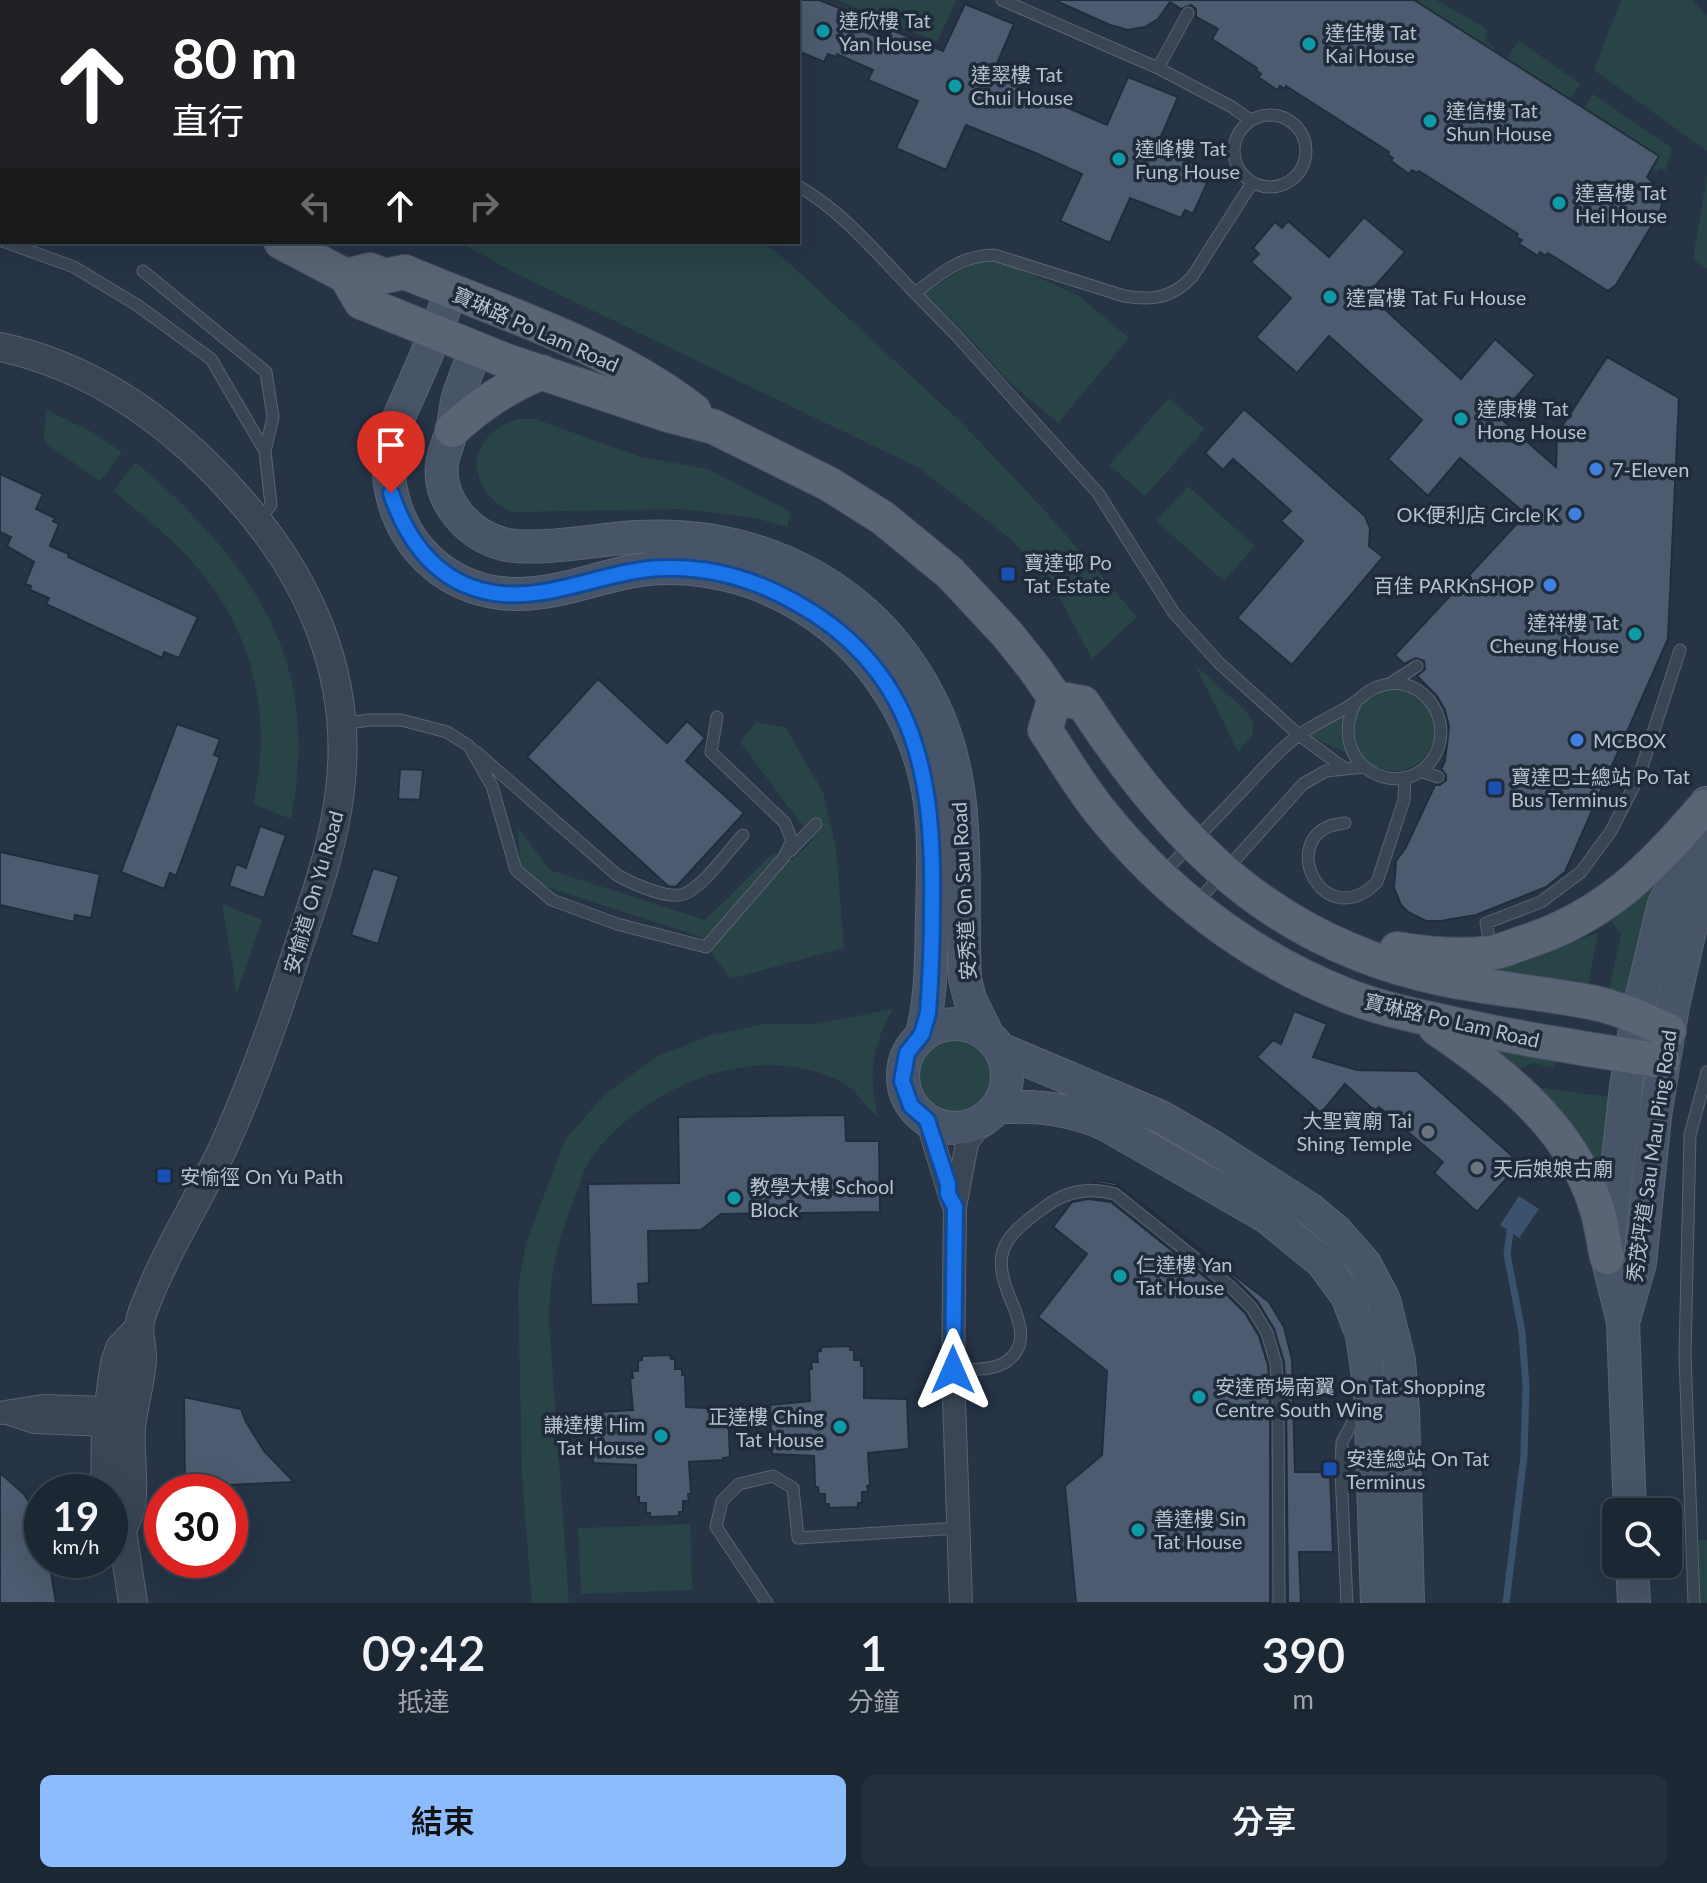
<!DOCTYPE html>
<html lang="zh-TW">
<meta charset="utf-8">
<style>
body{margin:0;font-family:Lato,"Noto Sans TC",sans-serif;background:#252f3c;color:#f1f3f6;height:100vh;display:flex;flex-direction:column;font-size:30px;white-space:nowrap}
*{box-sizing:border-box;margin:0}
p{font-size:26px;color:#a0a5ac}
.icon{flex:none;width:44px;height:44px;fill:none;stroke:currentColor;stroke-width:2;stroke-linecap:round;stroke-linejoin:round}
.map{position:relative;height:1603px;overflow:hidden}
.sheet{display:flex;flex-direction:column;background:#1c2734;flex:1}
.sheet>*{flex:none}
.hud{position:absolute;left:0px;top:0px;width:800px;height:244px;box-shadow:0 8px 32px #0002,0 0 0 2px #3a444f;background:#202124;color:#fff;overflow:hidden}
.tools{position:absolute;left:1602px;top:1498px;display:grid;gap:16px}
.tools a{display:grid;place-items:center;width:80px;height:80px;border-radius:12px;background:#1c2734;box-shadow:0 8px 32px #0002,0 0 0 2px #3a444f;font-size:40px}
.speed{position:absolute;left:24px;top:1474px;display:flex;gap:16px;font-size:40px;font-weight:700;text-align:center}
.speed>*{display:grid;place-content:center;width:104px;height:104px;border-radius:50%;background:#1c2734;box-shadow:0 8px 32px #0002,0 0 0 2px #3a444f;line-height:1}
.speed small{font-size:20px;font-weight:400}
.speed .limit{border:12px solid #d22;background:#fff;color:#111}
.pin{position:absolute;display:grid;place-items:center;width:68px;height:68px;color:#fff;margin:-82px -34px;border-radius:50% 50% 50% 0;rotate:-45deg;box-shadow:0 0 8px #0007}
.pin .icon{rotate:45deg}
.me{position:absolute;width:88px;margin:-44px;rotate:0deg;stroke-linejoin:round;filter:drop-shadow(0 0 6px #0008)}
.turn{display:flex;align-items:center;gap:28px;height:168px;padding:0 40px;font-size:36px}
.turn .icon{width:104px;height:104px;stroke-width:2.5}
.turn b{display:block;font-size:56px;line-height:68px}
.lanes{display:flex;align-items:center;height:76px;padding:0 40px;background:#0003;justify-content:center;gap:40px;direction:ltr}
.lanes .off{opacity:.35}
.eta{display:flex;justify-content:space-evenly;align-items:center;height:136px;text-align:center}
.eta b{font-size:48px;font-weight:600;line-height:56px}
.action{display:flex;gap:16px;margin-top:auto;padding:16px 40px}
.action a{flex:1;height:92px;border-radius:12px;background:#8dbcfe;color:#111;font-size:32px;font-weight:600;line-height:92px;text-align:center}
.action a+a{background:#252f3c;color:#f1f3f6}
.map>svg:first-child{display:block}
.green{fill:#284446}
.water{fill:#3b526f}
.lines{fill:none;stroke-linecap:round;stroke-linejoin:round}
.stream{stroke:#3b526f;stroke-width:7}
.building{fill:#4c5b6f;stroke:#212d3c;stroke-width:2}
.service-casing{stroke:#596472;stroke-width:13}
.minor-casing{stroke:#596472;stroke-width:24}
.tertiary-casing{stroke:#596472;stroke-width:30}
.secondary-casing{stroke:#596472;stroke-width:34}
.primary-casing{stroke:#444f5e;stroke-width:36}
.service{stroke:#3b4655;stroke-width:11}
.minor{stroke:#3b4655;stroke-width:22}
.tertiary{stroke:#3b4655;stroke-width:28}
.secondary{stroke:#485568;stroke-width:32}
.primary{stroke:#596575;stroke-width:34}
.route-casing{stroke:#114b97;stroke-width:20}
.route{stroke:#1a73e8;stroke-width:14}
.culture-dot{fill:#0f9aa8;stroke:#1f2b3a;stroke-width:3}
.shop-dot{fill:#3f7fe0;stroke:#1f2b3a;stroke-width:3}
.transit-dot{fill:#1a4fb4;stroke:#1f2b3a;stroke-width:3}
.worship-dot{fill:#6b7280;stroke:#1f2b3a;stroke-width:3}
.labels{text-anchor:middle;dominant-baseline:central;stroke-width:7;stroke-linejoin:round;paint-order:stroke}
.poi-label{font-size:20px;fill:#b8c1ce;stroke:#1f2b3a;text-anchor:start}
.street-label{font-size:20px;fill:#b8c1ce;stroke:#1f2b3a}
</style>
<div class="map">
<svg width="1707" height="1603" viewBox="0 0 1707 1603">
<rect width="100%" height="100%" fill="#263446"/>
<path class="green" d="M0,0H398L399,2H2V5Z
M837,0H953L956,1L937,42Z
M1379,0H1436L1487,29L1485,38L1495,49L1483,62Z
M1621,0H1692L1707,15V151L1594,70Z
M1519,41L1581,84L1558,117L1496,73Z
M1593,94L1672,148L1665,171L1660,168L1658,172L1578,117Z
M1707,175V269L1693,259Z
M460,242H760L777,252L962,423L1046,512L1137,617L1092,659L1058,595L1012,540L919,468L513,272Z
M990,261L1016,267L1079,296L1129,338L1058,423L1008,381L969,337L925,294L963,268Z
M1169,398L1205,429L1145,496L1109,465Z
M45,409L92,432L122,452L100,481L46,444C41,433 48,422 45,409Z
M518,419H535L641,457L708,469L791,512L787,527L755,518L682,509L512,512C463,489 466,434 518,419Z
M135,462C163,484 187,508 211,535C287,622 313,703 291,819L253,804C273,718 254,632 195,565C171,537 141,515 114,491Z
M1188,486L1255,546L1224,581L1156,521Z
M1195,665L1244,709L1254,723L1252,736L1238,752Z
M1353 730a41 41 0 1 1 82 0a41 41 0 1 1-82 0Z
M1346,713L1341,734L1351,755L1308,735Z
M757,722L785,727L823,792L836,848L844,948L730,979L701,937L537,884L520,863L518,828L550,870L705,920L773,853L791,860L813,840L740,742Z
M1655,884L1627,993L1617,999L1607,997L1621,935L1608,916Z
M222,904L262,920L237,993L235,992L234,973Z
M1598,933L1587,991L1484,973Z
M893,1009C872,1045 867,1079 879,1119C868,1108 854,1088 840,1081C755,1039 644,1086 591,1158C584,1168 581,1181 577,1192C559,1235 549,1275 549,1322L569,1603H532L522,1477L518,1288L526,1243L565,1140L606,1093L658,1056L712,1035L764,1024H816Z
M914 1075a40 40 0 1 1 80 0a40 40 0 1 1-80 0Z
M1490,1048L1556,1057L1554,1068L1533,1063L1517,1070Z
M1534,1087L1610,1097L1599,1180Z
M690,1524L692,1590L581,1594L578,1528Z
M1696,1540H1707V1603H1699Z"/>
<path class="water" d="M1519,1196L1539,1209L1519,1238L1500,1225Z"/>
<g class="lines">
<path class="stream" d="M1506,1603L1524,1456L1526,1386L1522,1332L1507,1254L1510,1232"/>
</g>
<path class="building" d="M798,0H819L847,11L842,22L879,38L880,36L888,39L892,30L943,51L965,4L1014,24L992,75L1107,125L1128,77L1178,97L1156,148L1204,168L1199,179L1207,183L1193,214L1185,210L1181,218L1130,198L1110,243L1060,221L1082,174L1033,152L966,125L946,170L896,148L918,101L868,80L873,70L837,54L836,57L828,54L824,62L798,51Z
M1054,0H1414L1659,156L1647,177L1657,186L1663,199L1660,212L1616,285L1608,291L1548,253L1546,256L1540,252L1538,256L1519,244L1522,240L1516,237L1518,234L1419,171L1417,173L1412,170L1409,174L1391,161L1393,158L1388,155L1389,152L1286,86L1285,89L1280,86L1277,90L1258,77L1261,74L1256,70L1257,68L1212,39L1218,29L1196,17V9L1191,5L1181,9L1170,2L1158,19L1145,27L1128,30L1110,25Z
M1364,217L1405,252L1368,294L1461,379L1495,339L1535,375L1499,417L1556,467L1557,434L1607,357L1679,398L1668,639L1565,872L1546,887L1476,915L1441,921H1426L1408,912L1401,905L1394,888L1396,861L1406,847L1435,785H1440L1446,780V775L1441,769L1445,761L1449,727L1445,710L1437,696L1417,676L1425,669L1424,661L1416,658L1404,664L1395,655L1526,514L1460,458L1428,496L1388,459L1422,420L1329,336L1297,373L1256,337L1291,298L1251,262L1259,254L1253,248L1275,222L1282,228L1288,221L1329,257Z
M1244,409L1365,516L1370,528L1369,546L1383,557L1292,665L1237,618L1303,541L1281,521L1291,511L1233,459L1223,470L1205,453Z
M0,474L43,494L36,509L55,518L53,521L59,524L50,546L69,554L68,557L198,617L179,658L164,652L162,658L46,604L49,598L30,590L31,586L25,584L34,562L7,546L11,537L0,532Z
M598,679L667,743L687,721L705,738L686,761L744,813L676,887L668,886L527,757Z
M177,724L220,739L214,755L220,757L176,876L170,873L164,889L121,872Z
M400,769L423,770L420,800L398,799Z
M260,826L286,835L264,898L229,886L236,864L246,868Z
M0,852L100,874L91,918L75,915L74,922L0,905Z
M373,868L399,876L378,944L351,935Z
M1294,1011L1327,1024L1313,1057L1357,1070L1417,1071L1520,1163L1477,1212L1434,1173L1443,1162L1379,1107L1375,1111L1345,1084L1321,1113L1257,1057L1273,1040L1281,1044Z
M845,1115L846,1141H879L880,1212L721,1214L701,1230L648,1231L649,1283L638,1284L639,1304L591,1305L588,1184L679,1183L678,1117Z
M1095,1180L1115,1183L1269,1302L1284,1327L1292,1359L1295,1472H1330L1333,1552H1299L1301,1603H1288L1286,1396L1284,1362L1274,1329L1258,1302L1236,1280L1120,1187L1093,1182Z
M1088,1199L1111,1202L1225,1293L1245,1313L1259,1336L1268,1365L1270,1396V1603H1076L1065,1486L1102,1455L1107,1371L1038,1317L1087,1254L1053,1227L1072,1202Z
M850,1346V1350H854V1360H861V1366H864V1398L907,1399L909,1449L868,1453L870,1485L867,1486L868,1492H862V1503H858V1507L829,1508V1504H825V1494H819L818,1487H815L814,1456L772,1454L770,1405L810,1401L809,1369H812L811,1362H818L817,1352L821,1351V1347Z
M670,1355L671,1359H675V1369H682V1375H685L686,1407L728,1409L730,1457L723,1458V1460L689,1462L691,1494H688L689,1501H683V1512H679V1516L650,1517V1513H646V1503H639V1497H636V1465L593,1463L592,1414H598V1412L633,1410L630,1378H633L632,1371H638V1361L642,1360V1356Z
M184,1397L241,1409L246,1422L264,1451L294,1482L185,1487Z
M0,1473L23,1493L39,1516L42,1523V1560H49L56,1603H0Z"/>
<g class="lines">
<g class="service-casing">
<path id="service" d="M488,0L490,2
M642,0L647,2
M1002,0L1158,68L1232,107L1250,120
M615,2L617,0
M1158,68L1188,13
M1234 151a36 36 0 1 1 72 0a36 36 0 1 1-72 0Z
M1252,183L1192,277C1172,298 1153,301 1124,296L994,255C959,256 942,273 915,293L958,337L1098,493L1174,613L1218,662L1299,735L1344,768
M798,186C844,212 878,255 915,293
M5,242L74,267L137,305L211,359L265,451
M143,271L266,372L273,417L265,451L271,505L258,521
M1391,683L1417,666
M343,724L369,720H401L447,732L469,746L492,786L516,870L552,900L617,924L706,947L784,857L792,841L785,823L711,752L717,717
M476,752L617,875C631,883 668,900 684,894C703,887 728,851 743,835
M1420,771L1438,777
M1345,823C1272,829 1321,938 1377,882L1404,800L1405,777
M790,851L816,824
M1162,875C1188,847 1215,819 1242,791C1260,772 1277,751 1298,736C1316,722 1337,715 1355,702C1362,697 1367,691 1375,688C1418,668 1457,718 1434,757C1403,806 1323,765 1356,702
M1197,902L1303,784L1326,771L1363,767
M1491,948L1486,923L1541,902L1581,872L1611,831L1639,776L1680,650
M953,1370C977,1369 1008,1373 1019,1346C1023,1334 1019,1322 1015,1310C991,1256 997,1241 1045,1207C1066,1191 1090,1187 1115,1194L1231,1287L1252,1308L1267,1333L1276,1364L1278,1396L1279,1603
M767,1603L716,1527L722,1501L739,1484L773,1476L793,1488L798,1538L959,1528
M1347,1603L1341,1472L1342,1442L1362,1405
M1694,1603L1685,1356L1690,1135L1707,1072"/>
</g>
<g class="minor-casing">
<path id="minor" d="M927,1120L952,1202
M0,1413L43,1406L108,1408
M7,1413L35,1422L106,1425
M961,1603L953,1370L955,1207L967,1143L983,1120"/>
</g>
<g class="tertiary-casing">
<path id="tertiary" d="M0,347C93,367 170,422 233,492C309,575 354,676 340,790C334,843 316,895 299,945C277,1014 253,1082 223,1148C197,1203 164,1254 143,1311C135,1333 142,1338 142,1359C141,1382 133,1405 131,1428C129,1451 135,1484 131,1505C129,1513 125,1523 122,1531
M105,1492L106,1425L115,1363L120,1348L137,1330
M113,1515L122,1531L133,1603"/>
</g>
<g class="secondary-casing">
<path id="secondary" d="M451,291C440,322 428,352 415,381C408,398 399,414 394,431C380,476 395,527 428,559C453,583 486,595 521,594C571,593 618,567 669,568C793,569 896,657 925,776C936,820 933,869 932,914C931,955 932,995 922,1034
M476,349C470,364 464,379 459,394C455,406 455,418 452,430C449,442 443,453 442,465C438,502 469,535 503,544C535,552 601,539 636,537C763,530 877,589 933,705C975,792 960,887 965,979L970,999L988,1036
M903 1076a52 52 0 1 1 104 0a52 52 0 1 1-104 0Z
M1000,1049L1161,1117L1213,1147L1311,1210L1336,1231L1365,1264L1384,1300L1399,1360L1403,1411L1408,1603
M996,1108C1035,1104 1070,1109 1105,1124L1267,1217L1322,1262L1347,1296L1362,1335L1370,1391L1377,1603
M1624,1319L1640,1263L1655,1116L1673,1006L1700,886L1692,850
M1630,1512L1623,1322L1607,1257L1626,1087L1637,1016L1664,904L1692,850L1706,803
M1632,1564L1634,1603"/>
</g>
<g class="primary-casing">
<path id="primary" d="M0,88L2,89
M281,242L346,276L361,302L504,360L665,414L714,427L829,484L883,518L950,573L1007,634L1035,669L1055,698L1083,703C1175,843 1274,944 1444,979C1494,989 1545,993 1595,1003C1621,1009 1645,1020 1669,1031
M346,276L370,270L385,276L405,272C502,313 611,346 694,411
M452,430C482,403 505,388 542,372
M1055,698L1045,730C1063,757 1079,785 1099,810C1163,891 1248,956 1343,994C1377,1008 1413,1015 1449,1023C1520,1039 1592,1050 1663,1061
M1397,949C1427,954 1458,957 1489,953C1501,952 1513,946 1525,942C1604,917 1652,868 1704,807
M1436,1028C1501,1072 1569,1125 1595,1203C1601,1220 1603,1239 1607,1257"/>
</g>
<use href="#service" class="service"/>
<use href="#minor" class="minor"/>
<use href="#tertiary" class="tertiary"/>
<use href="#secondary" class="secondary"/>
<use href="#primary" class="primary"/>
</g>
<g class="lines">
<g class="route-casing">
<path id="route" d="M391,493C408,543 438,584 494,593C552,602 609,568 667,568C716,567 764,583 805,608C918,675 934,783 932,903C932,940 931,976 928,1013L922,1034L907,1053L902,1081L911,1106L927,1120L948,1184V1194L955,1207L953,1370"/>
</g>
<use href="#route" class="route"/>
</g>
<g class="culture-dot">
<circle cx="823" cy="31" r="8"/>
<circle cx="1309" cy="44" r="8"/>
<circle cx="955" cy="86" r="8"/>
<circle cx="1430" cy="121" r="8"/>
<circle cx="1119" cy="159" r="8"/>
<circle cx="1559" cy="203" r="8"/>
<circle cx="1330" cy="297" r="8"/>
<circle cx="1461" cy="419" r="8"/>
<circle cx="1635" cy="634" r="8"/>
<circle cx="734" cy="1198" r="8"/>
<circle cx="1120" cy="1276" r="8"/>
<circle cx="1199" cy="1397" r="8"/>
<circle cx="840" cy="1427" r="8"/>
<circle cx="661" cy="1436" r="8"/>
<circle cx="1138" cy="1530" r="8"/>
</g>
<g class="shop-dot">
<circle cx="1596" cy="469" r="8"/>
<circle cx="1575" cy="514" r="8"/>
<circle cx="1550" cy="585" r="8"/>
<circle cx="1577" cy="740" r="8"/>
</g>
<g class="transit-dot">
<rect x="1000" y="566" width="16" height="16" rx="4"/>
<rect x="1487" y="780" width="16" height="16" rx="4"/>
<rect x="156" y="1168" width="16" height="16" rx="4"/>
<rect x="1322" y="1461" width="16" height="16" rx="4"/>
</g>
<g class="worship-dot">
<circle cx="1428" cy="1132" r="8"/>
<circle cx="1477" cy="1168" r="8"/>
</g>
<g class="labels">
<g class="poi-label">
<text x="839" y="20">達欣樓 Tat<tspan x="839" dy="23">Yan House</tspan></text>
<text x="1325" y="32">達佳樓 Tat<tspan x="1325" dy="23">Kai House</tspan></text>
<text x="971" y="74">達翠樓 Tat<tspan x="971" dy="23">Chui House</tspan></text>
<text x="1446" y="110">達信樓 Tat<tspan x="1446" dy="23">Shun House</tspan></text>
<text x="1135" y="148">達峰樓 Tat<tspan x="1135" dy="23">Fung House</tspan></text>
<text x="1575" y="192">達喜樓 Tat<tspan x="1575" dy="23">Hei House</tspan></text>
<text x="1346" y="297">達富樓 Tat Fu House</text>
<text x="1477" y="408">達康樓 Tat<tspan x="1477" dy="23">Hong House</tspan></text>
<text x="1612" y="469">7-Eleven</text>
<text x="1559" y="514" text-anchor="end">OK便利店 Circle K</text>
<text x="1024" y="562">寶達邨 Po<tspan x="1024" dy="23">Tat Estate</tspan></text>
<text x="1534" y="585" text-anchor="end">百佳 PARKnSHOP</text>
<text x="1619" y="622" text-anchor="end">達祥樓 Tat<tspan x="1619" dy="23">Cheung House</tspan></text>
<text x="1593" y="740">MCBOX</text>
<text x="1511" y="776">寶達巴士總站 Po Tat<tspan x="1511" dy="23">Bus Terminus</tspan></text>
<text x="1412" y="1120" text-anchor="end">大聖寶廟 Tai<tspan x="1412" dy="23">Shing Temple</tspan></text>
<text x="1493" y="1168">天后娘娘古廟</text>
<text x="180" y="1176">安愉徑 On Yu Path</text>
<text x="750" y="1186">教學大樓 School<tspan x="750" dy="23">Block</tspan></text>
<text x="1136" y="1264">仁達樓 Yan<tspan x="1136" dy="23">Tat House</tspan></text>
<text x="1215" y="1386">安達商場南翼 On Tat Shopping<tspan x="1215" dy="23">Centre South Wing</tspan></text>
<text x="824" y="1416" text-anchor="end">正達樓 Ching<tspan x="824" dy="23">Tat House</tspan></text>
<text x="645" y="1424" text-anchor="end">謙達樓 Him<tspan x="645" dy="23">Tat House</tspan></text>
<text x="1346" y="1458">安達總站 On Tat<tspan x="1346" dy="23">Terminus</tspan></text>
<text x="1154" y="1518">善達樓 Sin<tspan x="1154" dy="23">Tat House</tspan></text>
</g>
<g class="street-label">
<text transform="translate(536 329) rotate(24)">寶琳路 Po Lam Road</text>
<text transform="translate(963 891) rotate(-93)">安秀道 On Sau Road</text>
<text transform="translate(313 892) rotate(-74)">安愉道 On Yu Road</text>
<text transform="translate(1452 1020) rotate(13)">寶琳路 Po Lam Road</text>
<text transform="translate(1651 1156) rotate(-82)">秀茂坪道 Sau Mau Ping Road</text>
</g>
</g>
</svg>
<div class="tools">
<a><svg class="icon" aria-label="search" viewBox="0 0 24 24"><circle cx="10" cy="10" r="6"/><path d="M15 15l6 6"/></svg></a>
</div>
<div class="speed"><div>19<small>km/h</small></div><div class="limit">30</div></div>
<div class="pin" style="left:391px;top:493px;background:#d93025"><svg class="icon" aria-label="arrive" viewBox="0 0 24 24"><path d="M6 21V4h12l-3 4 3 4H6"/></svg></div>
<svg class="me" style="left:953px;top:1370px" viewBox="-20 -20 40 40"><path d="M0-17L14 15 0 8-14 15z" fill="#1a73e8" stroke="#fff" stroke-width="4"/></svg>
<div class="hud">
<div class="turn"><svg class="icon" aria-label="ahead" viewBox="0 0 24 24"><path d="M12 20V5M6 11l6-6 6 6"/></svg><div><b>80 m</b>直行</div></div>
<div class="lanes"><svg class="icon off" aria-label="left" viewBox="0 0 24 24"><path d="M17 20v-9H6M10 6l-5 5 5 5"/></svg><svg class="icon" aria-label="ahead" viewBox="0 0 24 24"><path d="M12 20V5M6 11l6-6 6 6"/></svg><svg class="icon off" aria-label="right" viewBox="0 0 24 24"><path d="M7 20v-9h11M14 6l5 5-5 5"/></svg></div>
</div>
</div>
<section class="sheet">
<div class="eta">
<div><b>09:42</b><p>抵達</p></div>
<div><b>1</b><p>分鐘</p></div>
<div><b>390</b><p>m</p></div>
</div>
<div class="action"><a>結束</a><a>分享</a></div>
</section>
